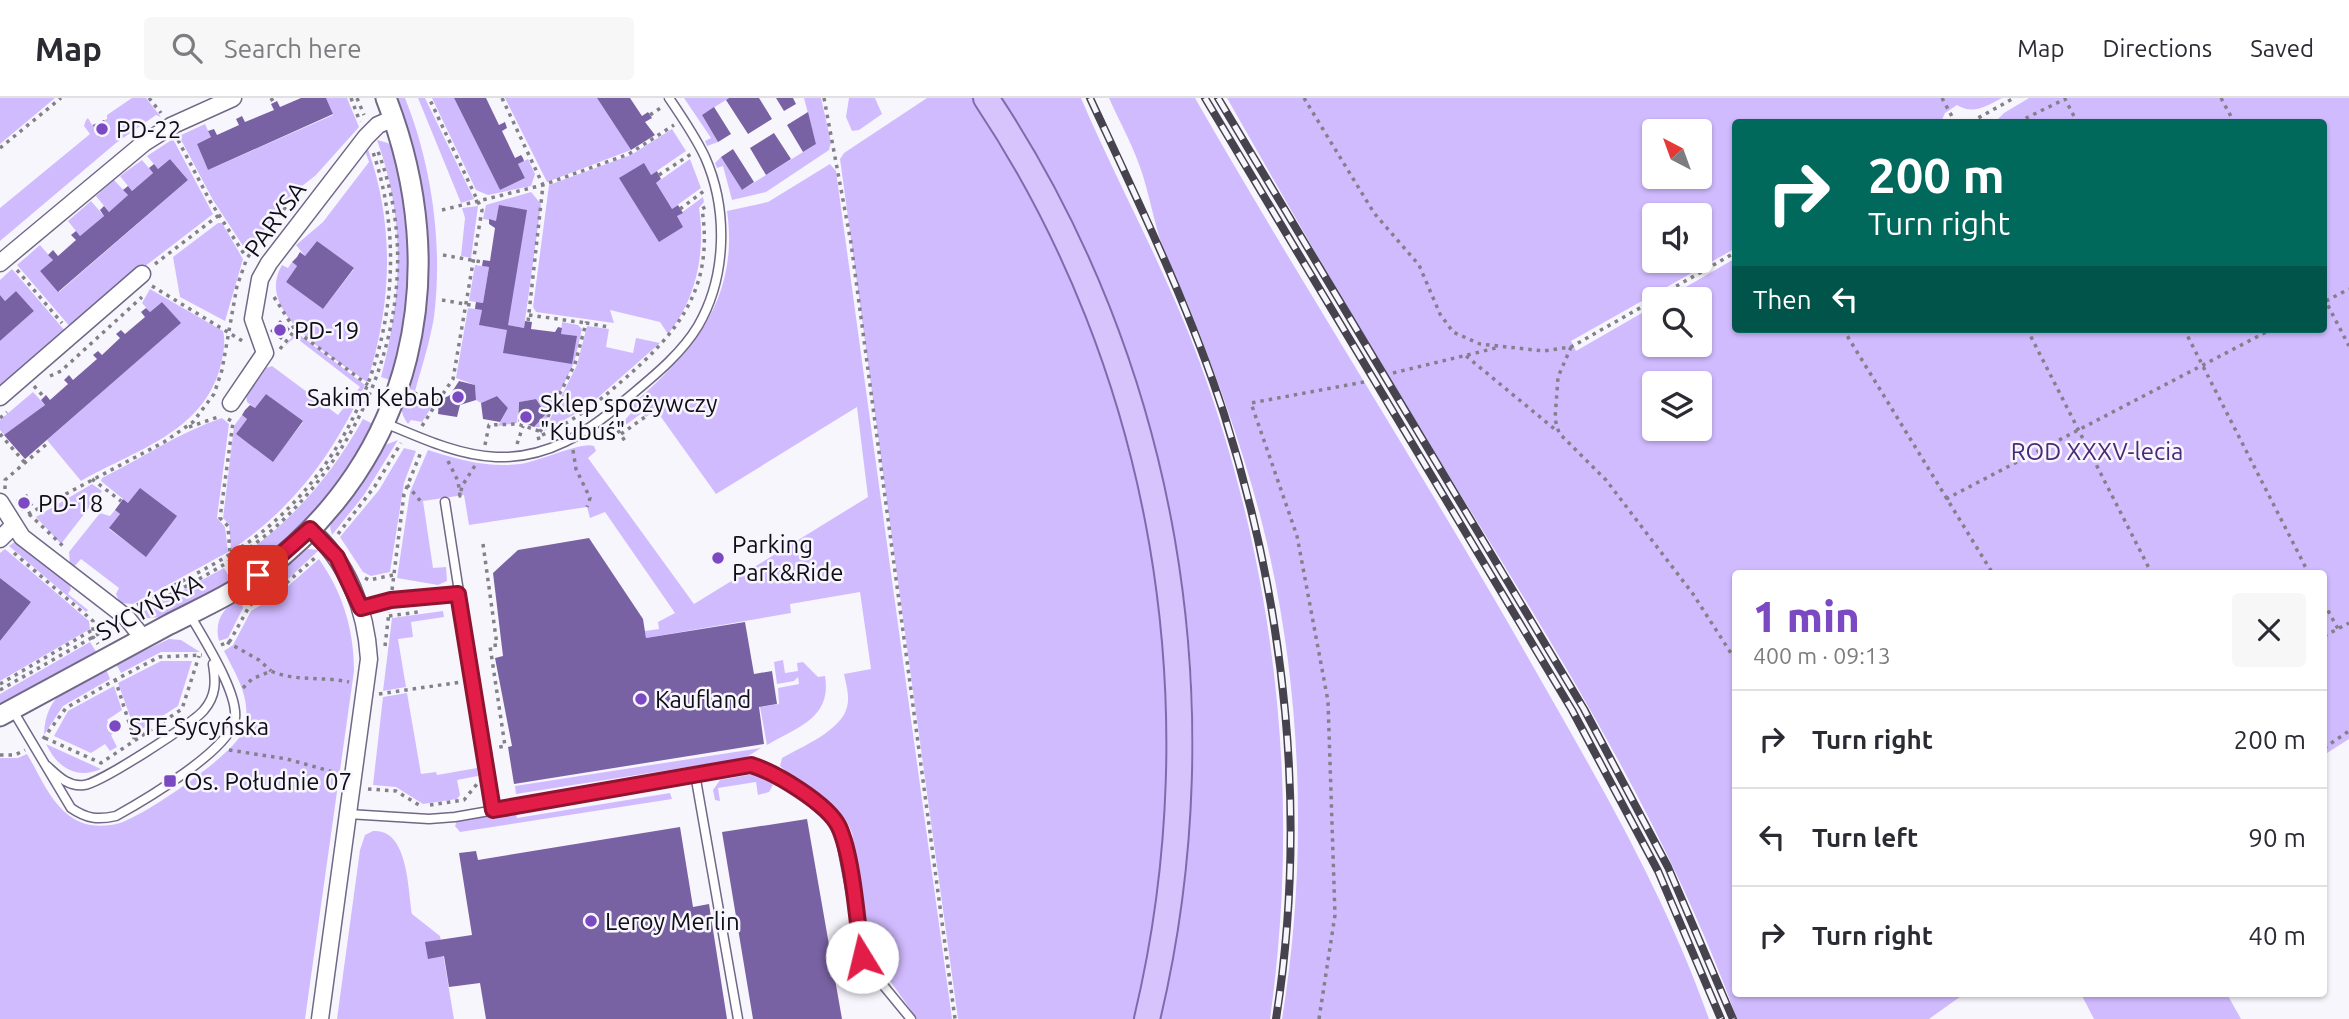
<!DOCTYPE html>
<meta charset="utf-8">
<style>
body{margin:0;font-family:Ubuntu,sans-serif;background:#f7f7f7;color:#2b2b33;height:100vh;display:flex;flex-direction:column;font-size:26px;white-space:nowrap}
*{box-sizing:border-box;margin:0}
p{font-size:23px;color:#7c7c81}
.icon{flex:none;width:38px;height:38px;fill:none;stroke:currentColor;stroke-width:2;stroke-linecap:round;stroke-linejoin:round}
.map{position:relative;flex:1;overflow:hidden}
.details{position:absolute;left:1732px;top:472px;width:595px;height:427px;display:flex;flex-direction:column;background:#fff;border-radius:7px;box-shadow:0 2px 5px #0004}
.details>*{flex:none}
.guide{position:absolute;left:1732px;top:21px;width:595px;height:214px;border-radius:7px;box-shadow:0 2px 5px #0004;background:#00695c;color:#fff;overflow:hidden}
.needle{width:46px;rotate:319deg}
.fabs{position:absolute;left:1642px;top:21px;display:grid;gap:14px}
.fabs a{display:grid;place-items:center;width:70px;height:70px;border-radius:7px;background:#fff;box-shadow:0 2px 5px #0004;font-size:35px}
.pin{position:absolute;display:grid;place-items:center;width:60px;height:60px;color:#fff;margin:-30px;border-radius:14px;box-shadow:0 4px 10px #0006}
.me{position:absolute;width:77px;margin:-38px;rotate:351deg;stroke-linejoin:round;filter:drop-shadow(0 0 5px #0008)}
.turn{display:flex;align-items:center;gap:24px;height:147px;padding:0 21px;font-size:32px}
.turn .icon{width:91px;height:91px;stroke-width:2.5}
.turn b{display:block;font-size:49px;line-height:60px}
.then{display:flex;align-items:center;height:66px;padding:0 21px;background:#0003;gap:14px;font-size:26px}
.round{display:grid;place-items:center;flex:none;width:74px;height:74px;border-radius:7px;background:#f7f7f7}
.head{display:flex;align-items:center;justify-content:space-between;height:119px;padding:0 21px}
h1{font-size:42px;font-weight:800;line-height:52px;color:#7b49c1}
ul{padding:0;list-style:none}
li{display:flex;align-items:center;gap:21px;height:98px;padding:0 21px;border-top:2px solid #e1e1e2}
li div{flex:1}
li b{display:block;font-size:26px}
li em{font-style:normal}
header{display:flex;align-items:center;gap:42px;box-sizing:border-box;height:98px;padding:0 35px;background:#fff;border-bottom:2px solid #e1e1e2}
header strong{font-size:33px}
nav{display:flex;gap:38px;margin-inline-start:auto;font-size:24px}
.search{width:490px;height:63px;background:#f7f7f7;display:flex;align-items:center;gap:18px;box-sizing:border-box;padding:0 24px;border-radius:7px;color:#7c7c81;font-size:26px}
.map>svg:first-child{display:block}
.green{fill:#d1bbff;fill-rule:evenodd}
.building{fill:#7962a3}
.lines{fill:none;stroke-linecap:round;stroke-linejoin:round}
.service-casing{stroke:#716886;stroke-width:11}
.minor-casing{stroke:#716886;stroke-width:19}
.tertiary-casing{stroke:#716886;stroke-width:23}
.primary-casing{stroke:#816aac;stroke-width:28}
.path{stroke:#838089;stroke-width:3.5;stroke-dasharray:3.5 5;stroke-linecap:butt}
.service{stroke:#fff;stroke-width:8}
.minor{stroke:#fff;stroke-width:16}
.tertiary{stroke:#fff;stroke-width:19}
.primary{stroke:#d8c4fd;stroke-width:24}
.rail-casing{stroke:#47434e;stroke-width:8}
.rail{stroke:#f8f6fd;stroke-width:5;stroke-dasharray:16;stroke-linecap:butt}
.route-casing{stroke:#92132f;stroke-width:18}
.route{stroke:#e11d48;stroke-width:12}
.poi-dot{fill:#7b49c1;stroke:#f8f6fd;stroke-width:2.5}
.labels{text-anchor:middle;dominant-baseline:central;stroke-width:5;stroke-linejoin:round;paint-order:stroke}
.poi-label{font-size:24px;fill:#100c18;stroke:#f8f6fd;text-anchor:start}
.street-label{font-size:24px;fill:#100c18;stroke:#f8f6fd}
.park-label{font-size:24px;fill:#4b297a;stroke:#f8f6fd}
</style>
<header>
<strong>Map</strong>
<div class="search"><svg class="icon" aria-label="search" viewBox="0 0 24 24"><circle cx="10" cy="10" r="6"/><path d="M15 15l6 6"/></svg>Search here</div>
<nav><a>Map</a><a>Directions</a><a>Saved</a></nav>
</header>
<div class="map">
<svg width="2349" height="921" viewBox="0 0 2349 921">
<rect width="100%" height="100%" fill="#f8f6fd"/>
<path class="green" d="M0,0H55L0,46Z
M132,0H146L161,19L156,17L116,45L0,143V110L90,36L84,28L86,22L88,20L92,27L107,21V17Z
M326,0H347L359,29L316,77L292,96L247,154L213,102L179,38L205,26L211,39L197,46L208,72L333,17Z
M396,0H405C432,67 443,147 434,219C430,244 422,268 415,293L407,290C438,192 433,96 396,0Z
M418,0H425L474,101L461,105Z
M432,0H454L500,92L525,80L518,66L528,61L535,76L531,88L488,97L476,92Z
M505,0H597L631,52L547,84Z
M684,0H729L702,17L718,44L707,48L705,43L711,40Z
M804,0H821L831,44L829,52L766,94L732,102L723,68L717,70L715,65L721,59L742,92L816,46Z
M849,0H875L882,16L859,32L852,33L846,19Z
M927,0H974C1007,52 1037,106 1064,161C1135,308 1171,497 1169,659C1168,748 1153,835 1136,921H958L840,61L844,55Z
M999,0H1081C1119,89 1167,174 1200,265C1277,475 1301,700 1270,921H1159C1177,838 1190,755 1193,670C1199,436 1128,194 999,0Z
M1109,0H1195C1305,192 1425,378 1534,570C1600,686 1664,794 1709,921H1282C1309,757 1302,578 1260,417C1242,349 1218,282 1192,217C1185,197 1174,179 1166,159C1156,133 1151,104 1143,78C1135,51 1120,25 1109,0Z
M1227,0H2002C1987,8 1973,17 1957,7L1945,15L1941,24H1736V150L1571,243L1576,253L1654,208V247H1699V201H1665L1736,160V231H2324V24H1995L2004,15L2029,0H2349V641L2324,657V476H1736V896H1964L1929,921H1737C1666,724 1554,548 1444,370C1369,249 1298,125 1227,0ZM1699,33V79H1654V33ZM1699,117V163H1654V117ZM1699,285V331H1654V285Z
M672,31L686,53L651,77L683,129L677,118L703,99L704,104L699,110C706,154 696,202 668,236L660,224L610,212L614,225L536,214L533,209L549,87L631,57Z
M173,41L213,116L131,179L72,231L17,167L40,147L53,162L40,173L59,194L188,82L170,61L158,71L147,58Z
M377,42L388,45L394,52C399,75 407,98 409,121C413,175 406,231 390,282L381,279C402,198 406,122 377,42Z
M368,51C395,128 392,207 367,284C335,260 253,215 282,167L288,170L292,164L297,168L286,184L323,211L354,171L317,143L305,158L296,147L323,124L369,64L365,53Z
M690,61L701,90L672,111L656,85Z
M142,62L153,75L132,93L120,78Z
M830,66L836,73L952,921H917L872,857L852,735L847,724L780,668L782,660C801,649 841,633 847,609C850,599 846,586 844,576L871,571L860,494L790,506L791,515L646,540L645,533L659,531L658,524L675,515L605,414L590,420L587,409L469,427L464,397L423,403L433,470L446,469L447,483L438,487L397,480L410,394L428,352C459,362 488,370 520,366C538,364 582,343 594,348L596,353L588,360L694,506L868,399L857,309L716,396L656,312L646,319L642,315L627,326L623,324L631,315L627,311C690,257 740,203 727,113L768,104Z
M114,82L128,97L109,114L96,98Z
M531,94L541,106L524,230L508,227L496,123L483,121L486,107Z
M91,103L104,118L80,138L68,123Z
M478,108L471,160L461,158L465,120L462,110Z
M218,125H222L243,161L225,223L180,199L173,159Z
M475,167L489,169L483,205L469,203Z
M12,171L66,234L0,291V243L34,213L16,193L5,203L0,197V182Z
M150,191L223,233C226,244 223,259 220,270C202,335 133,353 81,383L47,342L180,225L162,204L150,214L142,205Z
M468,210L482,212L480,227L577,238L561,236L562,224L578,227L582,231L574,265L543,329H534L546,316L536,301L519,304L517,325L498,328L508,310L497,298L481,305L476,302L475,287L456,280Z
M587,228L609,231L606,249L633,255L636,240L660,245L586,310L544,333L577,267Z
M296,234L365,287C334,355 294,410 231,452L229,426L223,420L234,328L242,317L247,321L236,336L273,363L303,324L266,296L255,310L247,304L246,296L266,270L272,268L338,317L360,289L295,239L285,248Z
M33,294L45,307L4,337L0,332V322Z
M404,298L433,307L422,324L411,322L408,326C401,317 400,309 404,298Z
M222,320L229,326L217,420L225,429L228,454L133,506L120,505L116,496L119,490L81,461L73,470L70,467L69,454L100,415L110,418L115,412L120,416L109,431L146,458L128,405L101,383L102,380C142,360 180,334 222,320Z
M363,321L373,326C341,383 299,442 241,476L233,464C290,426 330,380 363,321Z
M398,342L364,397L332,437L330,429L334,417L385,347Z
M404,350L416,353L404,385L390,474L371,478L363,474L340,439L379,392Z
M92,386L102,393L61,446L36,419Z
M16,443L69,486L71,491L68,496L88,512L86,514L9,448Z
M5,451L89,523L90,531L0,583V543L31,504L0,480V455Z
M308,451L319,452L288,481L258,501L249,493Z
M319,461C343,495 354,532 354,573L305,921H0V660H18L27,656C41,679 52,710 78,723C91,729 106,729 120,725C145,717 234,657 243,633C254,604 236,577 224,553L233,547L251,513L279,496Z
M224,470L231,482C209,494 160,531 137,517Z
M240,499L243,510L228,540L219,543C214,523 223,510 240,499Z
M443,513L444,519L411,524L413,539L398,541L406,589L383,593L392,520Z
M169,541L181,542L200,554H161L121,575L116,566Z
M90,544L97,555L0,608V596Z
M783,562L785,575L798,573L797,565L803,564L818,579L825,578C832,620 798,629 767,647L760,609L779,606L778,590L799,586L798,579L794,583L777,586L774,564Z
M161,563H192L178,608L136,635L118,585Z
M106,571L110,581L63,608L44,637C46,593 71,590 106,571Z
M114,588L122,612L107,622L115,634L111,637L117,649L110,653L105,646L91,655L54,638L68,613Z
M407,595L421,676L436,674L437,677L477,670L478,678L457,682L460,697L457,701L423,706L396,689L373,687L383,599Z
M46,646L101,671C76,682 57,669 46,646Z
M761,650L745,660L516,696L515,688Z
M753,676L763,678L773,687L769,694L758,697L756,684L718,690L720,703L715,702L713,692L720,682Z
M670,695L672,701L460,734L455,728L457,723L516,715L517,720Z
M373,733C408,730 408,791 412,816L440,838L454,921H337L360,752L365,737Z
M2081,896H2227L2241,921H2094Z"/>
<path class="building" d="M301,0H326L333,16L208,72L197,46L211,39L208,33L214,31L217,37L239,27L236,21L242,18L245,24L274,12L271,6L277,3L280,9Z
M454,0H486L499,27L505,24L507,30L502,33L515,60L521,57L523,60L524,63L518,66L525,80L500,92Z
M597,0H630L642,18L648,14L652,20L645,24L655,37L631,52Z
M729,0H759L772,21L748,36L726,2Z
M776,0H793L796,6L784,13Z
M714,9L731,36L718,44L702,17Z
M808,14L816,46L803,54L787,27Z
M104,22L110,34L99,39L93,27Z
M774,35L791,61L766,77L750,50Z
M733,51L754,84L742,92L721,59Z
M170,61L188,82L58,194L40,173L53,162L48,157L53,152L58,158L76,142L71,137L76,133L80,138L104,118L100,112L104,108L109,114L128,97L123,92L128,88L132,93L153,75L149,70L154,66L158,71Z
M644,65L651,77L657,73L661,81L656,85L672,111L678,107L683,115L677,118L683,129L659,144L619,80Z
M499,107L527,112L508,227L524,230L525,223L532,224L531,231L555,234L558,229L562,230L561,236L577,238L572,266L503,255L507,232L479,227L482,212L475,211L476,204L483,205L489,169L482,168L483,162L490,163L495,130L489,126V121L496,123Z
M317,143L354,170L323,211L286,184L297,168L292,164L297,159L300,154L305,158Z
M16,193L34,213L0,243V197L5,203Z
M162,204L181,225L25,361L4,337L45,307L41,302L46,297L50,302L68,286L64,282L69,277L73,282L97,261L93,257L98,253L102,257L120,240L116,236L121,232L125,236L145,219L141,214L146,210L150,214Z
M280,222L290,231L281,242L270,233Z
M459,283L475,287L476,302L460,307L457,319L438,316L439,303L450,297Z
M266,296L303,323L273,364L236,336L247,321L242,317L245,312L250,307L255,310Z
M497,298L508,310L500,324L483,321L481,305Z
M536,301L546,316L534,329L518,323L519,304Z
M140,390L177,418L146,459L109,430L120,416L115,412L123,401L128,405Z
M27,396L33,407L22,413L16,402Z
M589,440L643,521L646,540L745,524L754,576L772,573L777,606L759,609L764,646L514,686L508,649L512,648L495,560L503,558L493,475L518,452Z
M0,480L31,504L0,543Z
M807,721L842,921H753L722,734Z
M680,729L693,809L709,806L727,921H486L480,885L449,889L444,858L428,861L425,844L472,837L459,755L476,753L478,762Z"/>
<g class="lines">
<g class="service-casing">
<path id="service" d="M385,325C421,340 457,357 496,359C547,361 587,335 624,303C650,281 680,258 698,228C727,178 728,111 705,59C695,38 682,19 669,0
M445,404L493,712
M361,510L391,502L459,496
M12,611L71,710C87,721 98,722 116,718C143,703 232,651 235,620C238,594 203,540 190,517
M47,668C58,678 68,689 84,687C99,686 194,625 204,612C216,598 216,584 213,566
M695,676L738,921
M348,716L429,721L455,719L751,667L784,681L838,726L864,864L911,921"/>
</g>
<g class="minor-casing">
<path id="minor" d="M0,165L144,45L171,28L233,0
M0,299L142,176
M231,305L265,255L253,221L260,181L269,165L366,39L378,27L394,20
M0,404L22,439L127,520L143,540
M310,431C348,464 366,512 369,561L320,921
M0,441L13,428"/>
</g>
<g class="tertiary-casing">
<path id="tertiary" d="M0,618C56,588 112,557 168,527C199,511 233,496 261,475C415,360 454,175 386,0"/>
</g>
<g class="primary-casing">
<path id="primary" d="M986,0C1166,270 1222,607 1147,921"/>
</g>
<path class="path" d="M149,0L161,15
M271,0L274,5
M351,0L360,24
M357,0L364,17
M502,0L543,87L528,224
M824,0L851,145L955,921
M1304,0L1374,115L1419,167L1440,216L1453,234L1480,246L1544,253L1571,249L1654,202
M1942,0L1955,24
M2221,0L2234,24
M650,17L662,9
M1971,24L2014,0
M2018,24L2065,1L2077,24
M178,42L210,103L246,159
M0,50L61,0
M659,77L691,56
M680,111L704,93
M442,112L543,87L629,56L674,27
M443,157L482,164
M155,166L219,117
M17,172L62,225
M152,188L244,244
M274,199L295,232L368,287
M2324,200L2349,248
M1654,201L1736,154
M442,202L476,208
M2326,203L2349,191
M529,217L586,225
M1843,231L1993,476
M2027,231L2152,476
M2184,231L2309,476
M1571,249L1558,279L1555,321L1559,335L1606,382L1693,496L1736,563
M280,251L295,232
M1466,258L1557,333
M1393,275L1500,249
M50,278L61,273L142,199
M34,288L44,299
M414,295L438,303L453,281L482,112L429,0
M0,320L7,314
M228,321L233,324L220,420L228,428L230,456
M616,324L617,331L625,343
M422,328L438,303
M189,329L221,318
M0,336L25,365
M621,336L645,319
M542,337C573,324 597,305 622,283C679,234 714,190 702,111L707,108
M539,342L538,338L575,266L586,225L609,229
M517,346L523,328
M485,347L489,327L518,326L542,334
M573,352L576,371L590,400L587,409
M448,363L458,383L460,398L462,388L476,366
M92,381L121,403
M407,387L423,406
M5,391V382L49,344
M1946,401L2272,231
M28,416L164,344L193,324L214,296L222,272L237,188L247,160L294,98L305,89
M29,416L64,449
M338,436L375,388L401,345
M483,446L497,547L490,548L505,648L495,650
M14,455L93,523V539L98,546
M365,480L369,482L393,477
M392,492L404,396L421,354
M2324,505L2338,531
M137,507C175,486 217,467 253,441C370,353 420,192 373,54
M139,513C184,489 232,466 271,433C376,341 430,185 377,51
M389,518L418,514
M2324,538L2349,525
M227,544L259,562L271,573
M221,547L230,543L250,507L283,488L316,459
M385,548L389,514
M115,581L135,643
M0,586L106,524
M243,590L252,581L271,573C296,584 323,578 349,584
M0,592L114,527
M379,596L461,584
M45,640L101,665L182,611L199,558
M43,641L66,610L115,582L159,559L202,557
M2324,650L2349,633
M229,652L287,661L337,675
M0,657H15L25,652
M368,691L396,693L419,707
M430,707L464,702L477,686
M1319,921L1335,817L1328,603L1297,438L1251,305L1364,284"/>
<use href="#service" class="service"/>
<use href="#minor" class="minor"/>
<use href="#tertiary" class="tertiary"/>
<use href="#primary" class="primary"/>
<g class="rail-casing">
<path id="rail" d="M1090,0C1138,103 1189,208 1224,316C1286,510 1308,719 1276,921
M1205,0L1572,612L1658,773L1721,921
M1218,0L1584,611L1668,769L1733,921"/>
</g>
<use href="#rail" class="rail"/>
</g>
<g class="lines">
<g class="route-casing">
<path id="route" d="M258,477L310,431L337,459L361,510L391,502L458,496L493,712L751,667C775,674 828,706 839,729C853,760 857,823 862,859"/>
</g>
<use href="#route" class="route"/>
</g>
<g class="poi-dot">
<circle cx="102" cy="31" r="7"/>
<circle cx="280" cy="232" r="7"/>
<circle cx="458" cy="299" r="7"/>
<circle cx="526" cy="319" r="7"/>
<circle cx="24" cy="405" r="7"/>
<circle cx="718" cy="460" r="7"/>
<circle cx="641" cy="601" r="7"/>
<circle cx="115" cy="628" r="7"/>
<rect x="163" y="676" width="14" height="14" rx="3.5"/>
<circle cx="591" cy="823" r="7"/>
</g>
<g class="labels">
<g class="poi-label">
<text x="116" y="31">PD-22</text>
<text x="294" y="232">PD-19</text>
<text x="444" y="299" text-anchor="end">Sakim Kebab</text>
<text x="540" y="305">Sklep spożywczy<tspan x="540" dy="28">"Kubuś"</tspan></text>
<text x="38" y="405">PD-18</text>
<text x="732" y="446">Parking<tspan x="732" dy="28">Park&amp;Ride</tspan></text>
<text x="655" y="601">Kaufland</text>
<text x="129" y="628">STE Sycyńska</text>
<text x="184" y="683">Os. Południe 07</text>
<text x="605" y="823">Leroy Merlin</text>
</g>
<g class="street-label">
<text transform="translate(275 121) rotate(-54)">PARYSA</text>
<text transform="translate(149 509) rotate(-28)">SYCYŃSKA</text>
</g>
<g class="park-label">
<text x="2097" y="353">ROD XXXV-lecia</text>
</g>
</g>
</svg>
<div class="fabs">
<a><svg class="needle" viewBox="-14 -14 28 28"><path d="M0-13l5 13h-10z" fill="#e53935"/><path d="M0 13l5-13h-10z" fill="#7c7c81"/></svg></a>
<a><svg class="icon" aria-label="sound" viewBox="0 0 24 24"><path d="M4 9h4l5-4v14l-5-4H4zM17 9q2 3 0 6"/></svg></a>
<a><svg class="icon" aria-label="search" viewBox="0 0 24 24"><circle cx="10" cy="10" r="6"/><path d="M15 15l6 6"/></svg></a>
<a><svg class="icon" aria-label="layers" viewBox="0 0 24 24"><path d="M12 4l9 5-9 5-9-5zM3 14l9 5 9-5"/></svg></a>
</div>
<div class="pin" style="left:258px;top:477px;background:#d93025"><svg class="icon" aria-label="arrive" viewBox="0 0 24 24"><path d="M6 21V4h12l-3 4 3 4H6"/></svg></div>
<svg class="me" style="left:862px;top:859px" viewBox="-20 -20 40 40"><circle r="19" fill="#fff"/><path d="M0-13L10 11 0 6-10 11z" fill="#e11d48"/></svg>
<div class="guide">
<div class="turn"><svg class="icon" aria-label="right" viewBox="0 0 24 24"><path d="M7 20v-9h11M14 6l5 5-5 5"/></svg><div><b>200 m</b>Turn right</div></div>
<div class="then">Then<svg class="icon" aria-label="left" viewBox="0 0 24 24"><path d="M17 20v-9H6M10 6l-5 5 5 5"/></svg></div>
</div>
<section class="details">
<div class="head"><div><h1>1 min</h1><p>400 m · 09:13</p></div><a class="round"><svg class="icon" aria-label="close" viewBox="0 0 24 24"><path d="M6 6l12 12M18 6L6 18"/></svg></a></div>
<ul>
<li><svg class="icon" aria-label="right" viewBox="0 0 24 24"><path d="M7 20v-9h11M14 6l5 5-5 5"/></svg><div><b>Turn right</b></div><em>200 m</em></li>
<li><svg class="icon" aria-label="left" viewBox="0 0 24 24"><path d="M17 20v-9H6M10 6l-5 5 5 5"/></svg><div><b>Turn left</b></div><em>90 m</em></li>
<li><svg class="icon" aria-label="right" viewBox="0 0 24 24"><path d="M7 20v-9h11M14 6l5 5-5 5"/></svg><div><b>Turn right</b></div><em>40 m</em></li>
</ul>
</section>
</div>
